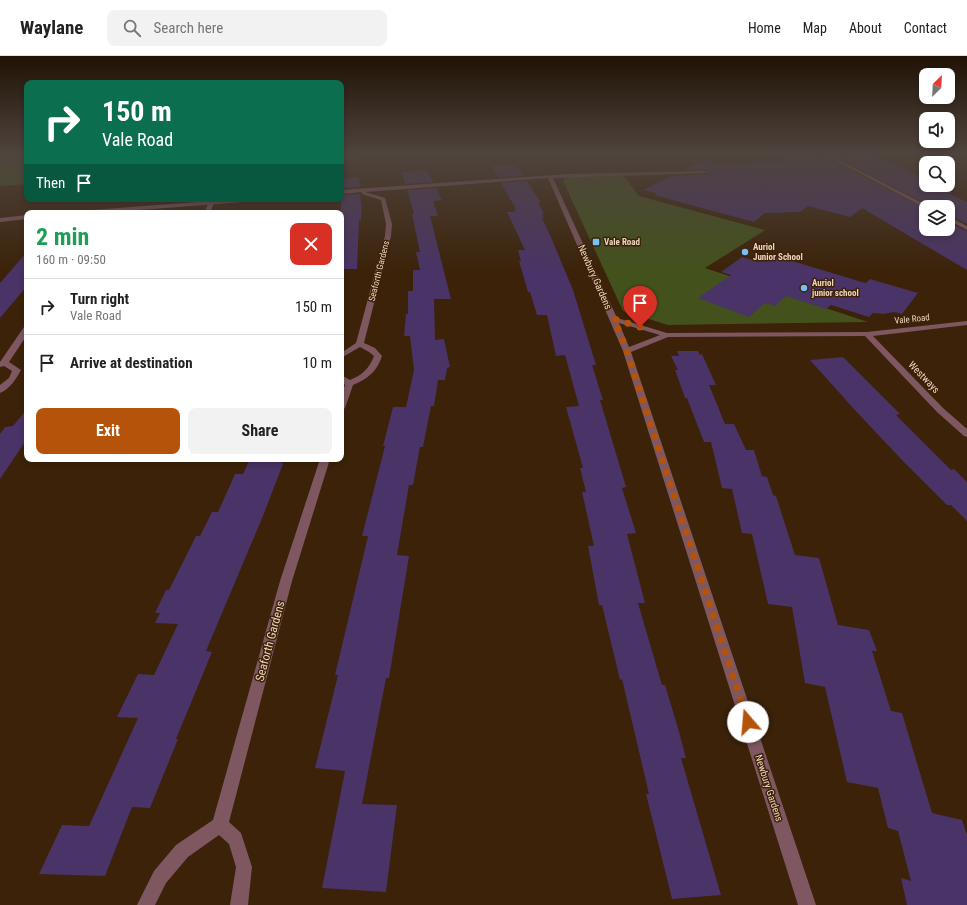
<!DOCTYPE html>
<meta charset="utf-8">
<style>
body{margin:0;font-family:"Roboto Condensed",sans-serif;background:#f2f2f2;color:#222;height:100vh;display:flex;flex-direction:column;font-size:15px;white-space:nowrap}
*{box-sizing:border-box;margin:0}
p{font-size:13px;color:#767676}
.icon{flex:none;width:22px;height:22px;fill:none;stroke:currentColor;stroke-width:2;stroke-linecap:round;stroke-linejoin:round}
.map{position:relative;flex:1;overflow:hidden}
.panel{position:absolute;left:24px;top:154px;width:320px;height:252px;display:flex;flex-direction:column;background:#fff;border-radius:8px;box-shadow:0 2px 6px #0003}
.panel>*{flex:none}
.top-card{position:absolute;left:24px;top:24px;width:320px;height:122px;border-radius:8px;box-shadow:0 2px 6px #0003;background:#0b6e4f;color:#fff;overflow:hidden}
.needle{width:26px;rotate:24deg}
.fabs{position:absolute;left:919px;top:12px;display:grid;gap:8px}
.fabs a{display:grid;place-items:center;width:36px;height:36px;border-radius:8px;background:#fff;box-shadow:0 2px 6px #0003;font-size:20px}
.pin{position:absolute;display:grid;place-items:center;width:34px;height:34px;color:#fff;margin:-41px -17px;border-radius:50% 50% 50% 0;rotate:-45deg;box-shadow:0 0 4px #0007}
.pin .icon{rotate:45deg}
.me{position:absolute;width:44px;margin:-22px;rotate:342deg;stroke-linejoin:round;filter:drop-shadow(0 0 3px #0008)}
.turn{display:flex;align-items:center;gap:14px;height:84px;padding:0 12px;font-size:18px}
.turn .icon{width:52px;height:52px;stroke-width:2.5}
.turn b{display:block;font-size:28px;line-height:34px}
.then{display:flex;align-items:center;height:38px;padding:0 12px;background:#0003;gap:8px;font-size:15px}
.round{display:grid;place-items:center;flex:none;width:42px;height:42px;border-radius:8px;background:#f2f2f2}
.head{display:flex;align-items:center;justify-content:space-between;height:68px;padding:0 12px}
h1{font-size:24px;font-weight:700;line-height:30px;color:#1e9e55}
.cta{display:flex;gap:8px;margin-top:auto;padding:8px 12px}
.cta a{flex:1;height:46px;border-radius:8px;background:#b45309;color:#fff;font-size:16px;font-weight:700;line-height:46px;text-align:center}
.cta a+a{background:#f2f2f2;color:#222}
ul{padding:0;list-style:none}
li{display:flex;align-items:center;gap:12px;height:56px;padding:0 12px;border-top:1px solid #e0e0e0}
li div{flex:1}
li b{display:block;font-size:15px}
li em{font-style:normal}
header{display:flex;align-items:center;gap:24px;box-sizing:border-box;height:56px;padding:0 20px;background:#fff;border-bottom:1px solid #e0e0e0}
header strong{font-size:19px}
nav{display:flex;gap:22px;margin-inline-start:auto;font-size:14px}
.search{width:280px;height:36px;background:#f2f2f2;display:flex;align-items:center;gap:10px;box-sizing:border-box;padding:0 14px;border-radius:8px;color:#767676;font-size:15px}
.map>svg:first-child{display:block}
.green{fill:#43521c}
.building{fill:#4a3366}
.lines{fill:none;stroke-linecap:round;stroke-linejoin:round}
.service{fill:#7e5760;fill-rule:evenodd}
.minor{fill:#7e5760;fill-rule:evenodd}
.route{stroke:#b45309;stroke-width:7;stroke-dasharray:0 12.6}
.poi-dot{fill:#77bff7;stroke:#3b2209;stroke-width:1.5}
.labels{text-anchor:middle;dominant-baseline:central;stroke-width:3;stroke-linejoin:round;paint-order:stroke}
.far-poi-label{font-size:9px;font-weight:bold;fill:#f1d6bf;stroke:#3b2209;text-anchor:start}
.far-street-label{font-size:9px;fill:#f1d6bf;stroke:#3b2209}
.street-label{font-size:10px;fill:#f1d6bf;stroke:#3b2209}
.near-street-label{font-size:12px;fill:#f1d6bf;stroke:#3b2209}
</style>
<header>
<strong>Waylane</strong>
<div class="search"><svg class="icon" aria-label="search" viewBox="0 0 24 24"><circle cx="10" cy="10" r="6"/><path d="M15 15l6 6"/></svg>Search here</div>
<nav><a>Home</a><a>Map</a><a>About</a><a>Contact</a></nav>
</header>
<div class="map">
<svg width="967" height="849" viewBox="0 0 967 849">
<rect width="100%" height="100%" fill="#3b2209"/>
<path class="green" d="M0,98H27V128L0,130Z
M341,98H439L341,104Z
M624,120L639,140L765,174L705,212L868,266L668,269L623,255L563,125L565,122L571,121Z"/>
<path class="building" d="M773,98H822V99L926,153V173H948V166L967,175V214L862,152L850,161L808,150L800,156L765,157L754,166L654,139L656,137L643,134L672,120L708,118L705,114H683L708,102L715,108L785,105Z
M831,98H872L923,122L926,124V129H937L953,137H947L967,146V168L948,159V151H931Z
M516,109L523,120L498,121L492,110Z
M427,114L433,126L405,128L402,116Z
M359,121L360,131L341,132V123Z
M527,125L541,147H538L544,157H542L544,162H542L550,179L573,234L596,309H592L603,344H600L626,431L622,432L636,477L627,478L645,547H638L662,629H665L678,672L686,702H681L721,839L672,843L646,738H649L622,623L620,624L602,549H599L588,490H594L582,436H586L580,412H583L566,351L579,350L565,299L556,300L547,259H537L530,236H528L519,205H521L518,194H525L507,156H515L514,154L516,153L501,127Z
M436,132L442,144L433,145L438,160H430L451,243H434L435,284L444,283L450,311L447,312L445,324H438L434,350H431L423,391H420L413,429H409L397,499L409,500L389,622H386L362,748L397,749L386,836L322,832L345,715L315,712L338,619H335L368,480H362L385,390H383L393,351H406L414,314L410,280H404L406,258H408V235H413V214H420L416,196H420L412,158L414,157L407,134Z
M360,138L362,157H361V164H359L357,213H341V139Z
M27,196V230L0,262V227Z
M769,198L862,226L866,227L870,223L918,237L902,258L894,256L884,258L873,257L869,261L831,249L826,253L786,240L775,250L765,247L749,261L698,242L731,219L721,216L742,201L759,206Z
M677,295H698L700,299L702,298L716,329H709L725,368H734L746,394H754L762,420L767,421L773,439L776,440L795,499L819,502L838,569L869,574L877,595H872L891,655L902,657L932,757L962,764L967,779V849H907L901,822L911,825L898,775L888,772L878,732L847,726L825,631L805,627L792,551L768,548L752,478L742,477L732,433L722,432L711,386H704L687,342H685L675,314H678L671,300H679Z
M843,301L900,358L896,359L951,414L954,413L967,426V465L951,449H947L900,402L853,352L810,304Z
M27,353V383L0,423V378L5,371L13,370Z
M250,403H284L282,408H283L263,460L206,595L212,596L176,683H178L150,752L132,751L105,820L39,818L62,769L89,770L138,662L117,661L138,618L154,619L178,568L155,567L160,557H155L166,534H169L196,480H200L212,456H218L235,418H243Z"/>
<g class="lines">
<path class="service" d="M209,146L214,147L210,157H204Z"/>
<path class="minor" d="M823,98H828L930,151L925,152Z
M705,115L707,117L553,122L617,262L667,277L867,276L967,265V269L873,280L943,352L967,373V381L964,380L937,356L865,280L668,281L631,296L816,849H798L623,295L548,122L365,136L385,142L392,168L391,180L364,287L375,292L382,300C377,316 367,323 353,329L345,352L341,355V339L345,329L341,325V319L350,324C362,319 369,313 374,300L369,296L360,291L341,302V297L356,287L385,180L386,168L381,144L362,138V136L341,138V134L568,118ZM619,267L660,279L629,291Z
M236,143H259L256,145L100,157H76L79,155Z
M27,159V163L0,166V162Z
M948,160L967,170V174L948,164Z
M24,271H27V279L9,306L21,314C16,323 10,333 0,337V329L9,322L12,315L4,310L0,311V306Z
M320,403H330L292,525L229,766L241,777L252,811L248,849H230L236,811L229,788L219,779L188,801L166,827L155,849H137L154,815L176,789L213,764L280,525Z"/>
</g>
<linearGradient id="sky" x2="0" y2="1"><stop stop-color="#201305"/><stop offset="0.45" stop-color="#4f443e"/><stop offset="1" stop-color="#4f443e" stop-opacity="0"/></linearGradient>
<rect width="967" height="216" fill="url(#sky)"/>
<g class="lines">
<path class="route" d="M640,271L614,263L627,295L748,666"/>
</g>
<g class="poi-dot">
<rect x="592" y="182" width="8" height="8" rx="2"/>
<circle cx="745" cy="196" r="4"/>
<circle cx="804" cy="232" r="4"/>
</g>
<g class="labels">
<g class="far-poi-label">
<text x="604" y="186">Vale Road</text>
<text x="753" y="191">Auriol<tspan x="753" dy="10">Junior School</tspan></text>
<text x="812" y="227">Auriol<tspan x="812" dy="10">junior school</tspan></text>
</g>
<g class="far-street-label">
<text transform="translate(379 215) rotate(-76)">Seaforth Gardens</text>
<text transform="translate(912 263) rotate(-6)">Vale Road</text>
</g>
<g class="street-label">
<text transform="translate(595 221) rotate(66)">Newbury Gardens</text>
<text transform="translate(924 321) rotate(46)">Westways</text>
<text transform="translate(769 732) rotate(72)">Newbury Gardens</text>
</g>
<g class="near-street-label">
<text transform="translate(270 585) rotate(-75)">Seaforth Gardens</text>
</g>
</g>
</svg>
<div class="fabs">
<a><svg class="needle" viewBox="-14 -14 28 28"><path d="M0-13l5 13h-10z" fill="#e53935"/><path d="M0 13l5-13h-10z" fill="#767676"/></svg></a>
<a><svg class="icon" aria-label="sound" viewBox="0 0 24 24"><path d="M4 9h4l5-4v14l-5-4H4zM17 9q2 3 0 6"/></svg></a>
<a><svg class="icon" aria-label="search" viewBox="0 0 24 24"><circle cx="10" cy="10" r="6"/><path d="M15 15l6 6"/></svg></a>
<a><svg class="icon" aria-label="layers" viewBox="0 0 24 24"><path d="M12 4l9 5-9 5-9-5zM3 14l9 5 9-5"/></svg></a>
</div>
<div class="pin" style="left:640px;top:271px;background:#d93025"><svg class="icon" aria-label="arrive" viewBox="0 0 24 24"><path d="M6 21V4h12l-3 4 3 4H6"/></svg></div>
<svg class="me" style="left:748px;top:666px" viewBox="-20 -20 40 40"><circle r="19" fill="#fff"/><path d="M0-13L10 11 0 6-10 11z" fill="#b45309"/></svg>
<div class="top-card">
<div class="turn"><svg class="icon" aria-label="right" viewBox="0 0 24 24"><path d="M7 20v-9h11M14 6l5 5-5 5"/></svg><div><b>150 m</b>Vale Road</div></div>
<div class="then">Then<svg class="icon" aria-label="arrive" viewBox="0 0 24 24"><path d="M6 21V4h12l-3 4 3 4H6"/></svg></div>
</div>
<section class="panel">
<div class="head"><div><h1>2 min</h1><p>160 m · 09:50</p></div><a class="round" style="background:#d93025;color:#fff"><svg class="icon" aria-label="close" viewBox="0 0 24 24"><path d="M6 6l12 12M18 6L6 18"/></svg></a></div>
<ul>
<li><svg class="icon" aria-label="right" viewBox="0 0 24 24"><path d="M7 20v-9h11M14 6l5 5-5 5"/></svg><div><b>Turn right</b><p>Vale Road</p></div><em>150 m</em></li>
<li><svg class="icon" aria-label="arrive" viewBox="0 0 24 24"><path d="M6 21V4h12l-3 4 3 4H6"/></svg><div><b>Arrive at destination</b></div><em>10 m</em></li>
</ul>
<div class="cta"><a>Exit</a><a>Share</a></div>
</section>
</div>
